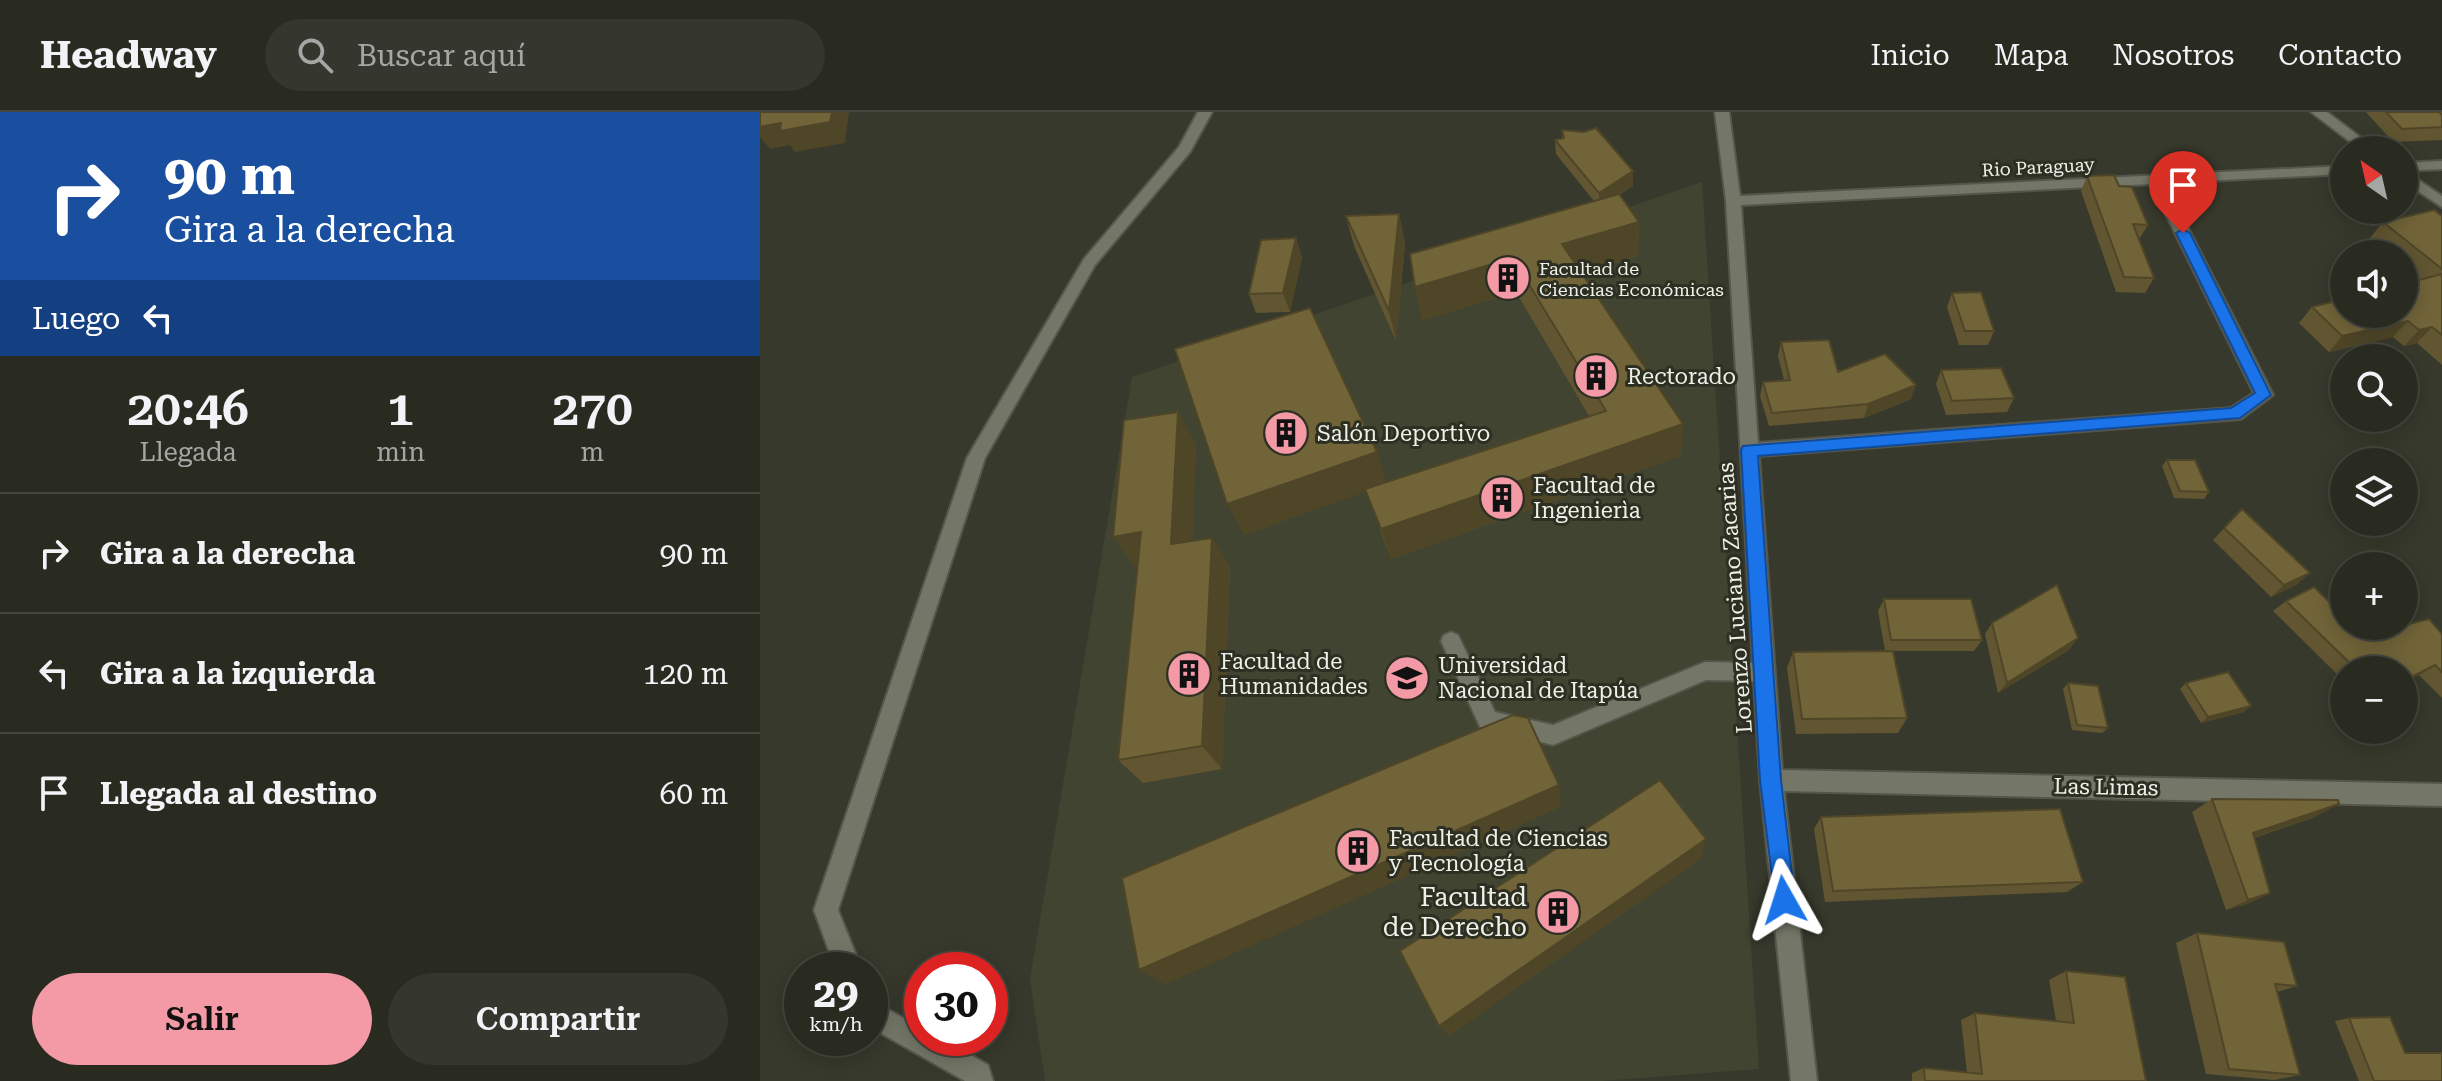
<!DOCTYPE html>
<html lang="es">
<meta charset="utf-8">
<style>
body{margin:0;font-family:"Roboto Serif",serif;background:#35372e;color:#f1f3f6;height:100vh;display:flex;flex-direction:column;font-size:30px;white-space:nowrap}
*{box-sizing:border-box;margin:0}
p{font-size:26px;color:#a5a7a5}
.icon{flex:none;width:44px;height:44px;fill:none;stroke:currentColor;stroke-width:2;stroke-linecap:round;stroke-linejoin:round}
.map{position:relative;flex:1;overflow:hidden}
.side{display:flex;flex-direction:column;background:#292b21;width:760px}
.side>*{flex:none}
.hud{background:#1a4fa0;color:#fff;overflow:hidden}
.needle{width:52px;rotate:326deg}
.buttons{position:absolute;left:1570px;top:24px;display:grid;gap:16px}
.buttons a{display:grid;place-items:center;width:88px;height:88px;border-radius:50%;background:#292b21;box-shadow:0 4px 20px #0003,0 0 0 2px #45473f;font-size:40px}
.speed{position:absolute;left:24px;top:840px;display:flex;gap:16px;font-size:40px;font-weight:700;text-align:center}
.speed>*{display:grid;place-content:center;width:104px;height:104px;border-radius:50%;background:#292b21;box-shadow:0 4px 20px #0003,0 0 0 2px #45473f;line-height:1}
.speed small{font-size:20px;font-weight:400}
.speed .limit{border:12px solid #d22;background:#fff;color:#111}
.pin{position:absolute;display:grid;place-items:center;width:68px;height:68px;color:#fff;margin:-82px -34px;border-radius:50% 50% 50% 0;rotate:-45deg;box-shadow:0 0 8px #0007}
.pin .icon{rotate:45deg}
.me{position:absolute;width:88px;margin:-44px;rotate:354deg;stroke-linejoin:round;filter:drop-shadow(0 0 6px #0008)}
.turn{display:flex;align-items:center;gap:28px;height:168px;padding:0 32px;font-size:36px}
.turn .icon{width:104px;height:104px;stroke-width:2.5}
.turn b{display:block;font-size:56px;line-height:68px}
.then{display:flex;align-items:center;height:76px;padding:0 32px;background:#0003;gap:16px;font-size:30px}
.eta{display:flex;justify-content:space-evenly;align-items:center;height:136px;text-align:center}
.eta b{font-size:48px;font-weight:600;line-height:56px}
.cta{display:flex;gap:16px;margin-top:auto;padding:16px 32px}
.cta a{flex:1;height:92px;border-radius:48px;background:#f49aa6;color:#111;font-size:32px;font-weight:600;line-height:92px;text-align:center}
.cta a+a{background:#35372e;color:#f1f3f6}
ul{padding:0;list-style:none}
li{display:flex;align-items:center;gap:24px;height:120px;padding:0 32px;border-top:2px solid #45473f}
li div{flex:1}
li b{display:block;font-size:30px}
li em{font-style:normal}
header{display:flex;align-items:center;gap:48px;box-sizing:border-box;height:112px;padding:0 40px;background:#292b21;border-bottom:2px solid #45473f}
header strong{font-size:38px}
nav{display:flex;gap:44px;margin-inline-start:auto;font-size:28px}
.search{width:560px;height:72px;background:#35372e;display:flex;align-items:center;gap:20px;box-sizing:border-box;padding:0 28px;border-radius:44px;color:#a5a7a5;font-size:30px}
main{display:flex;flex:1;min-height:0}
.map>svg:first-child{display:block}
.built{fill:#414430}
.lines{fill:none;stroke-linecap:round;stroke-linejoin:round}
.minor-casing{stroke:#55564b;stroke-width:4}
.minor{fill:#747667;fill-rule:evenodd}
.wall{fill:#615631}
.shaded-wall{fill:#4f4628}
.building{fill:#716439;stroke:#4f4628;stroke-width:2}
.route{fill:#1a73e8;stroke:#114b97;stroke-width:2}
.labels{text-anchor:middle;dominant-baseline:central;stroke-width:6;stroke-linejoin:round;paint-order:stroke}
.far-street-label{font-size:18px;fill:#eff0e8;stroke:#2d2f22}
.far-poi-label{font-size:18px;fill:#eff0e8;stroke:#2d2f22;text-anchor:start}
.poi-label{font-size:22px;fill:#eff0e8;stroke:#2d2f22;text-anchor:start}
.street-label{font-size:22px;fill:#eff0e8;stroke:#2d2f22}
.near-poi-label{font-size:26px;fill:#eff0e8;stroke:#2d2f22;text-anchor:end}
</style>
<header>
<strong>Headway</strong>
<div class="search"><svg class="icon" aria-label="search" viewBox="0 0 24 24"><circle cx="10" cy="10" r="6"/><path d="M15 15l6 6"/></svg>Buscar aquí</div>
<nav><a>Inicio</a><a>Mapa</a><a>Nosotros</a><a>Contacto</a></nav>
</header>
<main>
<section class="side">
<div class="hud">
<div class="turn"><svg class="icon" aria-label="right" viewBox="0 0 24 24"><path d="M7 20v-9h11M14 6l5 5-5 5"/></svg><div><b>90 m</b>Gira a la derecha</div></div>
<div class="then">Luego<svg class="icon" aria-label="left" viewBox="0 0 24 24"><path d="M17 20v-9H6M10 6l-5 5 5 5"/></svg></div>
</div>
<div class="eta">
<div><b>20:46</b><p>Llegada</p></div>
<div><b>1</b><p>min</p></div>
<div><b>270</b><p>m</p></div>
</div>
<ul>
<li><svg class="icon" aria-label="right" viewBox="0 0 24 24"><path d="M7 20v-9h11M14 6l5 5-5 5"/></svg><div><b>Gira a la derecha</b></div><em>90 m</em></li>
<li><svg class="icon" aria-label="left" viewBox="0 0 24 24"><path d="M17 20v-9H6M10 6l-5 5 5 5"/></svg><div><b>Gira a la izquierda</b></div><em>120 m</em></li>
<li><svg class="icon" aria-label="arrive" viewBox="0 0 24 24"><path d="M6 21V4h12l-3 4 3 4H6"/></svg><div><b>Llegada al destino</b></div><em>60 m</em></li>
</ul>
<div class="cta"><a>Salir</a><a>Compartir</a></div>
</section>
<div class="map">
<svg width="1682" height="969" viewBox="0 0 1682 969">
<rect width="100%" height="100%" fill="#37392c"/>
<path class="built" d="M942,70L999,957L842,969H285L270,867L372,265Z"/>
<g class="lines">
<g class="minor-casing">
<path id="minor" d="M438,0H452L430,40L335,153L225,346L78,798L102,858H76L54,798L207,346L324,147L419,35Z
M955,0H969L980,84L1584,54V62L1405,71L1513,283L1481,307L999,344L1022,658L1682,672V694L1024,679L1057,969H1031L1000,668L994,569L946,568L793,633L720,615L681,529L684,523L691,520L698,523L735,600L793,613L945,550L993,551L966,89ZM1391,72L1494,281L1471,296L998,331L981,93Z
M1551,0H1567L1617,38H1601Z
M1682,49V57L1645,59L1682,84V95L1644,70V51Z
M110,888L162,916V926H181L228,953L233,969H205L110,915Z"/>
</g>
<use href="#minor" class="minor"/>
</g>
<path class="wall" d="M1606,0H1682V28L1633,30Z
M802,18L873,74L859,83L879,110L878,144L821,161L923,312L920,344L631,447L606,379L484,423L626,370L829,304L756,180L662,208L655,175L834,89L796,42L795,28L802,26Z
M1327,64L1359,74L1388,113L1379,127L1394,166L1385,181L1356,180L1321,79Z
M639,102L645,132L636,229L594,134L586,104Z
M1682,104V253L1657,231L1644,234L1633,225L1569,240L1539,211L1552,195L1660,168L1644,155V142H1629L1610,126L1623,110Z
M536,126L542,146L530,200L496,201L489,182Z
M1192,181L1234,219L1228,233H1199L1187,195Z
M1021,230L1078,260L1151,287L1104,306L1009,314L1000,284L1003,270L1024,268L1018,244Z
M1181,258L1254,286L1247,300L1186,303L1176,272Z
M436,332L432,429L452,426L470,455L462,657L383,671L358,648L378,454L375,455Z
M1407,348L1449,380L1444,387L1414,386L1402,354Z
M1482,397L1550,461L1536,473L1511,485L1453,428Z
M1124,487L1222,528L1214,539H1133L1147,606L1138,621L1036,622L1027,556L1033,540L1125,539L1118,499Z
M1526,489L1584,514L1637,515L1682,522V586L1659,563L1644,571V558H1584V569L1513,499Z
M1232,511L1309,538L1238,581L1225,522Z
M1308,571L1348,616L1342,621L1312,618L1303,577Z
M1426,571L1484,600L1441,611L1420,577Z
M1452,687L1555,705L1494,726L1510,781L1487,792L1466,798L1432,700Z
M1061,705L1323,770L1307,780L1065,790L1054,717Z
M1437,821L1537,874L1517,880L1540,963L1514,968L1446,962L1416,831Z
M1306,859L1386,969H1152V961L1164,956L1207,961L1201,908L1215,901L1296,909L1289,868Z
M1589,906L1645,941L1682,969H1599L1575,909Z"/>
<path class="shaded-wall" d="M72,0H89L85,31L35,40L30,33L10,37L0,25V15Z
M873,59V74L839,95V81Z
M639,102L645,132L636,229L629,199Z
M879,110L878,144L803,166L802,132Z
M536,126L542,146L530,200L523,181Z
M753,146L756,180L662,208L655,175Z
M1648,209L1633,225L1569,240L1582,224Z
M1672,215L1657,231L1644,234L1659,218Z
M1156,273L1151,287L1104,306L1108,292Z
M418,300L436,332L431,461L411,432Z
M923,312L920,344L631,447L621,417Z
M617,340L627,372L484,423L467,392Z
M381,420L402,450L375,455L353,425Z
M452,426L470,455L462,657L442,634Z
M1550,461L1536,473L1511,485L1524,473Z
M1318,526L1309,538L1238,581L1247,571Z
M1675,553L1659,563L1644,571V569Z
M1491,594L1484,600L1441,611L1448,605Z
M799,673L801,695L406,872L379,858Z
M1579,692L1555,705L1471,733L1493,721Z
M946,727L941,747L689,924L679,914Z
M1510,781L1487,792L1466,798L1488,788Z"/>
<path class="building" d="M0,0H72L70,10L20,19L21,11L0,15Z
M1626,0H1679L1682,3V15L1642,17Z
M836,16L873,59L839,81L795,28L804,26L802,18L824,20Z
M1354,63L1359,74L1372,75L1388,113L1373,112L1394,166L1364,165L1327,64Z
M859,82L879,110L802,132L923,312L621,417L605,377L846,299L753,146L655,175L650,142Z
M1674,98L1682,104V157L1623,110Z
M639,102L629,199L586,104Z
M536,126L523,181L489,182L501,128Z
M1682,162V223L1672,215L1659,218L1648,209L1582,224L1552,195L1584,187V202H1644V172Z
M1221,180L1234,219H1205L1192,181Z
M550,196L617,340L467,392L415,237Z
M1069,228L1078,260L1125,242L1156,273L1108,292L1012,301L1003,270L1030,268L1021,230Z
M1241,256L1254,286L1192,289L1181,258Z
M418,300L411,432L452,426L442,634L358,648L381,420L353,425L364,308Z
M1407,348H1435L1449,380L1420,379Z
M1482,397L1550,461L1524,473L1464,416Z
M1297,473L1318,526L1247,571L1232,511Z
M1554,475L1584,504V514H1636L1637,515L1669,507L1682,522V560L1675,553L1644,569V558H1597L1526,489Z
M1124,487H1211L1222,528H1131Z
M1133,539L1147,606L1042,607L1033,540Z
M1468,560L1491,594L1448,605L1426,571Z
M1308,571L1338,574L1348,616L1317,613Z
M753,603L768,606L799,673L379,858L362,766Z
M900,668L946,727L679,914L640,839Z
M1452,687L1578,688L1579,692L1493,721L1510,781L1488,788Z
M1300,697L1323,770L1073,779L1061,705Z
M1437,821L1524,830L1537,874L1515,872L1540,963L1469,957Z
M1306,859L1365,865L1386,969H1165L1164,956L1222,962L1215,901L1314,911Z
M1630,905L1645,941H1682V969H1614L1589,906Z"/>
<path class="route" d="M1423,117L1430,121L1511,283L1480,306L998,344L1021,668L1035,788L1032,796L1024,799L1016,796L1000,668L981,338L983,334L1471,296L1495,281L1416,121Z"/>
<defs>
<g id="building-disc" transform="scale(2.3)"><circle r="9.5" fill="#f49aa6" stroke="#2d2f22"/><path d="M-4-6H4V6H1V3H-1V6H-4ZM-2.5-4.3h1.7v1.8h-1.7ZM.8-4.3h1.7v1.8H.8ZM-2.5-1h1.7V.8h-1.7ZM.8-1h1.7V.8H.8Z" fill="#111"/></g>
<g id="university-disc" transform="scale(2.3)"><circle r="9.5" fill="#f49aa6" stroke="#2d2f22"/><path d="M0-5L7-2L0 1L-7-2ZM-4 1L0 2.5L4 1V4Q0 6-4 4Z" fill="#111"/></g>
</defs>
<g fill-rule="evenodd">
<use href="#building-disc" x="748" y="166"/>
<use href="#building-disc" x="836" y="264"/>
<use href="#building-disc" x="526" y="321"/>
<use href="#building-disc" x="742" y="386"/>
<use href="#building-disc" x="429" y="562"/>
<use href="#university-disc" x="647" y="566"/>
<use href="#building-disc" x="598" y="739"/>
<use href="#building-disc" x="798" y="800"/>
</g>
<g class="labels">
<g class="far-street-label">
<text transform="translate(1278 55) rotate(-3)">Rio Paraguay</text>
</g>
<g class="far-poi-label">
<text x="779" y="156">Facultad de<tspan x="779" dy="21">Ciencias Económicas</tspan></text>
</g>
<g class="poi-label">
<text x="867" y="264">Rectorado</text>
<text x="557" y="321">Salón Deportivo</text>
<text x="773" y="373">Facultad de<tspan x="773" dy="25">Ingenierìa</tspan></text>
<text x="460" y="549">Facultad de<tspan x="460" dy="25">Humanidades</tspan></text>
<text x="678" y="553">Universidad<tspan x="678" dy="25">Nacional de Itapúa</tspan></text>
<text x="629" y="726">Facultad de Ciencias<tspan x="629" dy="25">y Tecnología</tspan></text>
</g>
<g class="street-label">
<text transform="translate(975 486) rotate(-94)">Lorenzo Luciano Zacarias</text>
<text transform="translate(1346 675) rotate(1)">Las Limas</text>
</g>
<g class="near-poi-label">
<text x="767" y="785">Facultad<tspan x="767" dy="30">de Derecho</tspan></text>
</g>
</g>
</svg>
<div class="buttons">
<a><svg class="needle" viewBox="-14 -14 28 28"><path d="M0-13l5 13h-10z" fill="#e53935"/><path d="M0 13l5-13h-10z" fill="#a5a7a5"/></svg></a>
<a><svg class="icon" aria-label="sound" viewBox="0 0 24 24"><path d="M4 9h4l5-4v14l-5-4H4zM17 9q2 3 0 6"/></svg></a>
<a><svg class="icon" aria-label="search" viewBox="0 0 24 24"><circle cx="10" cy="10" r="6"/><path d="M15 15l6 6"/></svg></a>
<a><svg class="icon" aria-label="layers" viewBox="0 0 24 24"><path d="M12 4l9 5-9 5-9-5zM3 14l9 5 9-5"/></svg></a>
<a>+</a>
<a>−</a>
</div>
<div class="speed"><div>29<small>km/h</small></div><div class="limit">30</div></div>
<div class="pin" style="left:1423px;top:121px;background:#d93025"><svg class="icon" aria-label="arrive" viewBox="0 0 24 24"><path d="M6 21V4h12l-3 4 3 4H6"/></svg></div>
<svg class="me" style="left:1024px;top:788px" viewBox="-20 -20 40 40"><path d="M0-17L14 15 0 8-14 15z" fill="#1a73e8" stroke="#fff" stroke-width="4"/></svg>
</div>
</main>
